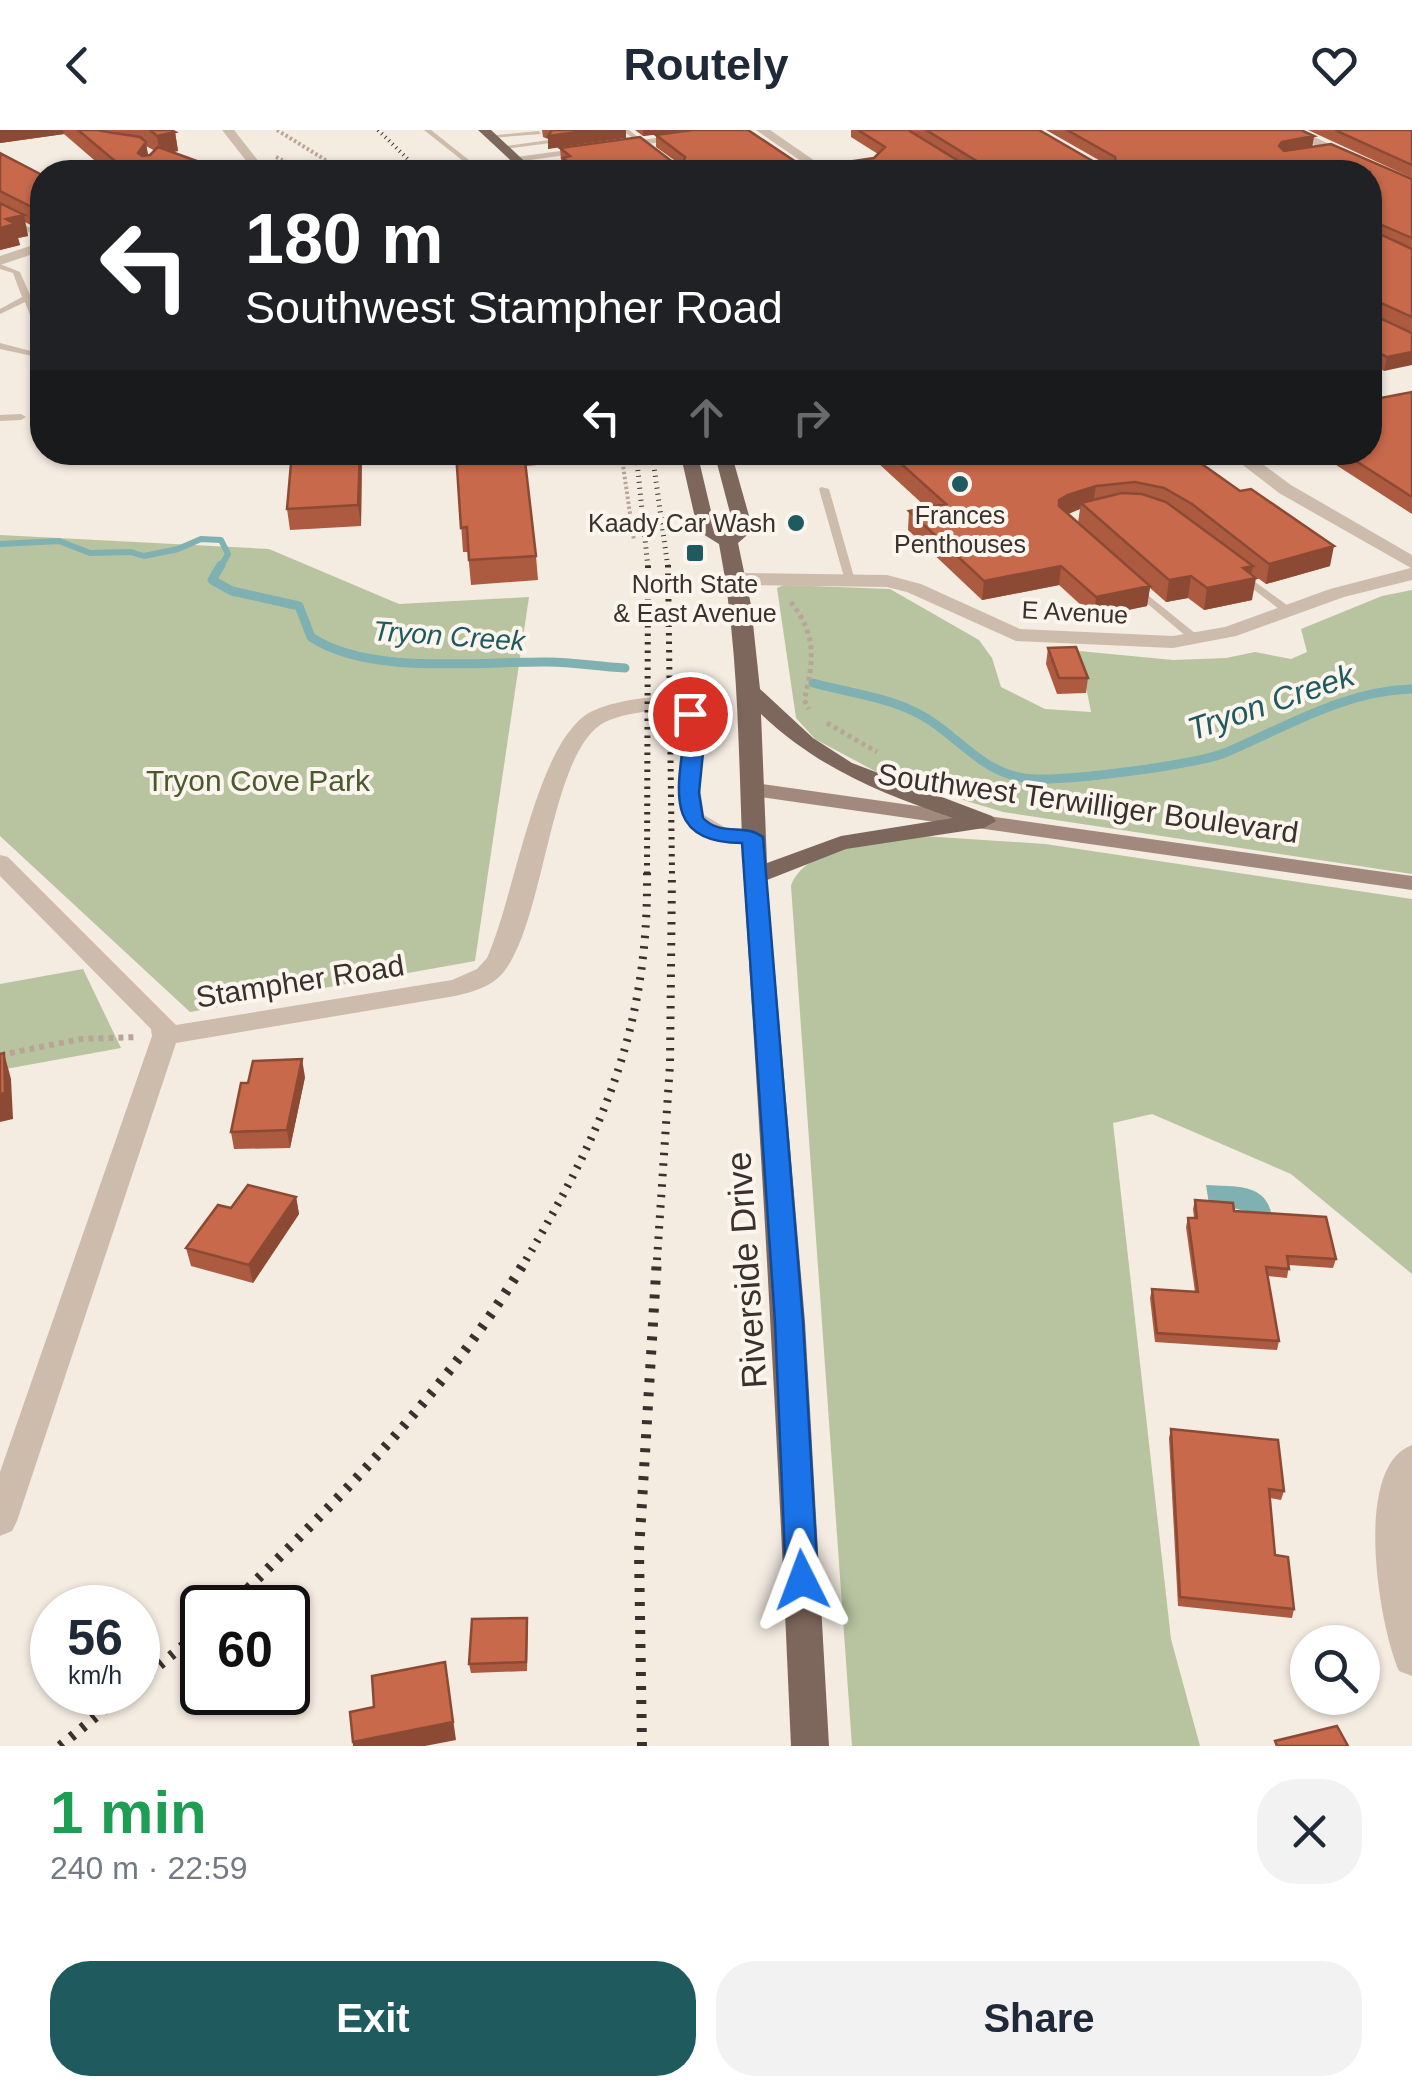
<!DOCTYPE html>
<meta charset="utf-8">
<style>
body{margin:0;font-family:Helvetica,sans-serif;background:#f2f2f3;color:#1f2937;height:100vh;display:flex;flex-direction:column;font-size:38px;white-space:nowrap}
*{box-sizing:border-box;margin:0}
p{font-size:32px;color:#747a83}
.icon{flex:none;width:55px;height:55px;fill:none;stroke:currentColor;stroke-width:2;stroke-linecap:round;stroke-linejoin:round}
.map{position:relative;height:1616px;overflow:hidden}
.drawer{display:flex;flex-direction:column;background:#fff;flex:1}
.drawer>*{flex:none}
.top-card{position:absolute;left:30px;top:30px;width:1352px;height:305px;border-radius:40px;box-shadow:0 2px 8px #0004;background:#202124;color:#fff;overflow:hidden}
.controls{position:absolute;left:1290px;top:1495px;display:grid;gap:20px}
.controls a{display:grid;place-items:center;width:90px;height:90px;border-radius:50%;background:#fff;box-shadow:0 2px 8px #0004;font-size:50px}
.speed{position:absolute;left:30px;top:1455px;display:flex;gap:20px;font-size:50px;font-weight:700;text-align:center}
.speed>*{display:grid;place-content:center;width:130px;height:130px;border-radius:50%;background:#fff;box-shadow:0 2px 8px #0004;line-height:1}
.speed small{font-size:25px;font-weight:400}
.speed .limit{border:5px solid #111;border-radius:15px;background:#fff;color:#111}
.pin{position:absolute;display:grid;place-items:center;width:85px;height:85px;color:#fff;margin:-42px;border:5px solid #fff;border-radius:50%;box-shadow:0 2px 10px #0007}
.me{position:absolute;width:110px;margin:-55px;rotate:357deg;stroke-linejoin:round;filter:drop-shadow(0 0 8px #0008)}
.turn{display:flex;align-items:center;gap:35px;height:210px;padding:0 50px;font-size:45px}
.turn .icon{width:130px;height:130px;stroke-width:2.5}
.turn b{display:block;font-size:70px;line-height:85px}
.lanes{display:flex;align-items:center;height:95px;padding:0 50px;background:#0003;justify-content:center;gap:50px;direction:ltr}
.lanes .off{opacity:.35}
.round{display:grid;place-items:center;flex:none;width:105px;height:105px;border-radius:40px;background:#f2f2f3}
.summary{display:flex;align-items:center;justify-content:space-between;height:170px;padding:0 50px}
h1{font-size:60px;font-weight:700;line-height:75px;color:#1e9e55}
.action{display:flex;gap:20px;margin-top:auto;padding:20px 50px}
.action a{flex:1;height:115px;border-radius:40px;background:#1f5a5e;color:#fff;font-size:40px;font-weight:700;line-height:115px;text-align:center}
.action a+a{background:#f2f2f3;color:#1f2937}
header{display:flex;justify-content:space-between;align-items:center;height:130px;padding:0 50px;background:#fff;font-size:45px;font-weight:700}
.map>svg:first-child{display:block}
.green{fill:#b8c4a0}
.water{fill:#7fb0b2}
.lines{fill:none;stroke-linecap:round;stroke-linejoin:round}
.stream-far1{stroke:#7fb0b2;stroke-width:6}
.stream{stroke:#7fb0b2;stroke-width:9}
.path-far2{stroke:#b9a596;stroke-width:4;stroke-dasharray:2.5 2.5;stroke-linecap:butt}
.path-far1{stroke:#b9a596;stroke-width:5;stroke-dasharray:4 4;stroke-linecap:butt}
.path{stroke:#b9a596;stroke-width:6;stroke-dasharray:5 5;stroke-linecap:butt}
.service{fill:#cdbbac;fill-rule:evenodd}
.minor{fill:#cdbbac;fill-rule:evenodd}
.tertiary{fill:#cdbbac;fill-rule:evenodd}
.secondary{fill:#a18a7d;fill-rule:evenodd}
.primary{fill:#7d675c;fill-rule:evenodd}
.rail-far4{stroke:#3b302b;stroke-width:4;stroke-dasharray:1 4;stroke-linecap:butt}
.rail-far3{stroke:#3b302b;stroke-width:5;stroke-dasharray:1 5;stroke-linecap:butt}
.rail-far2{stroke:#3b302b;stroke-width:6;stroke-dasharray:2.5 6;stroke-linecap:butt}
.rail-far1{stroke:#3b302b;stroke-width:8;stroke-dasharray:2.5 8;stroke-linecap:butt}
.rail{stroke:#3b302b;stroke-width:10;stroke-dasharray:4 10;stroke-linecap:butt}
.wall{fill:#ac5a40;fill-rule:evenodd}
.shaded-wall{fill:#8c4a34}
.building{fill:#c8694b;stroke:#8c4a34;stroke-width:2.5}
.route{fill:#1a73e8;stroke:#114b97;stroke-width:2.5}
.poi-dot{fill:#1f5a5e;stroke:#fbf5ee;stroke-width:4}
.labels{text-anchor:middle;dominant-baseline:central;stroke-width:8;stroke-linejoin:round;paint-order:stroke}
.far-poi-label{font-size:25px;fill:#3b302b;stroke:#fbf5ee}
.far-street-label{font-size:25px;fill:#3b302b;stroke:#fbf5ee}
.far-water-label{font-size:28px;font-style:italic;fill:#1f5a5e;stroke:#fbf5ee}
.park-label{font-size:30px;fill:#4a5a2e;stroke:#fbf5ee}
.street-label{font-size:30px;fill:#3b302b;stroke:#fbf5ee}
.water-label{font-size:32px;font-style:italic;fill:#1f5a5e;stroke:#fbf5ee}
.near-street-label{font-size:35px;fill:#3b302b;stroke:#fbf5ee}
</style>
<header><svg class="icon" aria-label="back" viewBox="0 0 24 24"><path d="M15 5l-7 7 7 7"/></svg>Routely<svg class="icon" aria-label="heart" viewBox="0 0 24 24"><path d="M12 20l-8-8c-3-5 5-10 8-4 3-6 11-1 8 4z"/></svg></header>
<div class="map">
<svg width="1412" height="1616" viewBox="0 0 1412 1616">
<rect width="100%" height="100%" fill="#f4ebe1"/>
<path class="green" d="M0,405L269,419L399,474L529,467L475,831L190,882L0,706Z
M784,455L890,459L979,510L992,528L1001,557L1045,579L1091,582L1079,521L1173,530L1226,528L1255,522L1291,529L1307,522L1301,499L1382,466L1412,460V744L1003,682L884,646L815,609L796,588L777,458Z
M922,706L1045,714L1412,769V1144L1291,1044L1152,984L1113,993L1171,1509L1200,1616H852L791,756C805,715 884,711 922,706Z
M83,839L121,918L0,940V854Z"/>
<path class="water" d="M1206,1055C1234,1057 1266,1052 1272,1086C1250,1084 1233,1076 1209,1074Z"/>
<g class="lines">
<path class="stream-far1" d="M0,414L59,411L90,423L131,422L144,426L178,419L201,409L221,410L228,424L220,438"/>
<path class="stream" d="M221,435L212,450L232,461L299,476L311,507C369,546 480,531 548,532C574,532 599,537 625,538
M813,553C846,562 885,567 915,582C955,601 978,641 1024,648C1058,653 1196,635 1227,622C1288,596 1344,561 1412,559"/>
<path class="path-far2" d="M277,0L345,42
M276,27L307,42
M621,322L634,411"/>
<path class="path-far1" d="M791,472C817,505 814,531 804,570L809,579
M827,593L877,622"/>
<path class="path" d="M0,925L81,909L137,907"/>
<path class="service" d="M424,0H431L484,42H477Z
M622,0H629L652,18L647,19Z
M539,1L541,4L490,8L487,6Z
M549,10L551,13L503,19L500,17Z
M871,34L873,37L836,42H821Z
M0,82L42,104V109L0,87Z
M0,134L20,142L42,192V197L34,195L25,172L0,184V179L22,167L13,143L0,139Z
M0,213L42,224V228L0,219Z
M0,285L21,284L26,287L21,290L0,291Z
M821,357L829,359L854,447L853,449H845L844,447L819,359Z
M1240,441L1291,478V482H1283L1236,446V442Z
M1134,454L1201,508V512H1193L1130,459L1129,457Z"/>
<path class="minor" d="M222,0H234L267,42H255Z
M756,0H770L831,42H817Z
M1283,0H1299L1412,52V61Z
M42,112V121L0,135V126Z
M683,322H719L683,330Z
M1226,322H1246L1291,355L1412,425V450L1344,467L1236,506L1173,518L1016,511L907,462L887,457L737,455L727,449L737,443L887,445L921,454L1020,499L1173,506L1225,497L1330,459L1411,438L1279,363Z
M664,566L689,573L707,592L700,657L704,685L726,698L760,702L764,707L760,712C746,716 727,713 713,709C660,693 682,635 685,592C670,576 657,579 637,583C624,585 611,588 600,595C549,631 545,791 503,843C491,857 472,862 455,866L176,913L17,1391L12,1401L0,1406V1342L152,906L151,899L0,746V725L8,727L176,895L452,850L477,839L487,828C514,768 534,626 583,587C602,572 641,568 664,566Z
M1412,1315V1546L1399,1541C1379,1496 1352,1336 1412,1315Z"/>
<path class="tertiary" d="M715,0H751L515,32L509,28Z"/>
<path class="secondary" d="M755,653L1412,746V760L747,665L744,660Z"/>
<path class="primary" d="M478,0H491L536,42H523Z
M680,322H697L715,398L727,403L734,398L714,322H731L753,400L738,413L751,475L760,559L813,608L852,633L992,686L996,691L984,698L846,719L767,750L805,1192L829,1616H791C779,1338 764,1061 746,784C737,659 743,537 719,414L698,401ZM761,584C818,638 880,663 953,688L841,706L767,733Z"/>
<path class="rail-far4" d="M378,0L421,42"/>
<path class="rail-far3" d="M636,322L648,438
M652,322L668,438"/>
<path class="rail-far2" d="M668,435L672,744
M647,744L648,435"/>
<path class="rail-far1" d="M526,1130C604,998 649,898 647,742
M657,1130L670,934L672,742"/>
<path class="rail" d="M228,1478C337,1371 449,1260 527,1128
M138,1553L202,1500
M60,1616L126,1562
M642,1616L639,1421L657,1128"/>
</g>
<path class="wall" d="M0,0H171L175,2L178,21L173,22L209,42H108L64,4L0,13ZM146,16L155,21L150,25H148Z
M542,0H626L548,19V9L543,7Z
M635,0H748L808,40L837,42H567L564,40L563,32L561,30L560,18L678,33L656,17V5L683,1L643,6Z
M851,0H1039L1098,34L1104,33L1046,0H1301L1314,6L1312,17L1412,49V202L1371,183L1412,203L1384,241L1370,233V42H854V31L874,28L878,24L851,7Z
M1308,0H1412V48Z
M0,23L42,45V101L25,92L28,106L18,108L20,115L0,120Z
M1412,262V384L1316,322H1370Z
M292,322H362L361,396L290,400L287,379Z
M454,322H550V334L525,336L536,426L538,450L471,455L468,422H463L457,337Z
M866,322H1185L1330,436L1266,454L1251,443L1252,470L1204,480L1188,468L1166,472L1150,458L1147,476L1094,487L1059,455L982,470L908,400L909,381L927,378ZM1080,379L1078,393L1067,383Z
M1048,518L1088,548L1086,563L1057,564L1046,534Z
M305,947L290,1018L234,1019L231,1002Z
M296,1067L299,1084L253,1153L191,1136L186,1118L231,1078Z
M1195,1070L1234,1081L1336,1129L1333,1138L1289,1135L1287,1148L1268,1146L1279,1211L1277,1220L1155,1212L1150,1168L1152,1159L1195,1162L1186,1097L1188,1088H1194L1193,1079Z
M1171,1299L1284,1361L1281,1370L1270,1368L1275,1425L1294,1479L1292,1488L1178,1476L1169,1308Z
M528,1496L527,1541L471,1543L469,1534Z"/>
<path class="shaded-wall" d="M0,0H63L64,4L0,13Z
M593,0H626V8L548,19V6Z
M643,0H693L643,6Z
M175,2L178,21L160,25L157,6Z
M1314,6L1312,18L1280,23L1279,16L1282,12Z
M146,12L149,31L138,23Z
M1075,33L1074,42H1002Z
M208,35L209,42H178Z
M24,85L28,106L18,108L20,115L0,120V98L6,89Z
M1412,222V235L1384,241L1387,227Z
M360,322H362L361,396L358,375Z
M1096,356L1093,375L1081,373L1080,379L1057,389L1059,370L1068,365Z
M1334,416L1330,436L1266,454L1269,434Z
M1061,436L1059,455L982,470L984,451Z
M1253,436L1250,449L1256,448L1252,470L1204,480L1207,458L1243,438Z
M1191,446L1188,468L1166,472L1169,450Z
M1150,456L1147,476L1094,487L1096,467Z
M4,923L11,949L13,989L0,992V964Z
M302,929L305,947L290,1018L287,1000Z
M296,1067L299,1084L253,1153L249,1135Z
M445,1532L456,1610L425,1616H353V1612Z"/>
<path class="building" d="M78,0H102L101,1L140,7L146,12L138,23L142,26L150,25L158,17L208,35L178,42H128Z
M150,0H171L175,2L157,6Z
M552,0H593L548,6Z
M692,0H748L808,40L838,36L833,42H581L563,28L570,26L560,18L640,7L674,33L683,34L685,27L656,5Z
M858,0H908L962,33L971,34L975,30L926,0H1039L1098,34L1116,33L1115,27L1067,0H1301L1314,6L1282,12L1279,16L1284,21L1331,14L1412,49V108L1370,90V42H1090L1075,33L1002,42H873L854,31L874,28L885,17Z
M1335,0H1412V35Z
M0,23L42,45V81H40L0,61Z
M0,73L24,85L6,89L15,94L0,98Z
M1370,92L1371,100L1412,119V187L1370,168Z
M1370,170L1371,184L1412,203V222L1387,227L1370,218Z
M1412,262V367L1342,322H1370V270Z
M292,322H360L358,375L287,379Z
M456,322H524L536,426L469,430L467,397L461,398Z
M888,322H1185L1240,361L1251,359L1334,416L1269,434L1192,374L1164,358L1135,352L1096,356L1068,365L1059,370V376L1150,456L1096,467L1061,436L984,451L909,381L946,374Z
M1122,363L1142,364L1166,372L1253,436L1243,438L1256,448L1207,458L1191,446L1169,450L1081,373Z
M1076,517L1088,548H1059L1048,518Z
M4,923L5,963L0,964V924Z
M302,929L287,1000L231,1002L241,953H248L253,931Z
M248,1055L296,1067L249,1135L186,1118L218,1075L231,1078Z
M1195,1070L1233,1073L1234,1081L1326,1087L1336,1129L1287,1126L1289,1139L1266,1137L1279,1211L1157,1203L1152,1159L1198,1162L1188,1088H1197Z
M1171,1299L1278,1310L1284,1361L1269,1359L1275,1425L1288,1427L1294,1479L1180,1467Z
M527,1488L526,1532L469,1534L472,1489Z
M445,1532L453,1592L353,1612L350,1582L374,1577L372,1546Z
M1337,1596L1348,1616H1277L1275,1611Z"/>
<path class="route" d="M690,579L697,580L706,592L699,663L703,688C721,707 745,693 763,707L803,1192L818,1450L813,1460L802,1464L790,1460L786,1450L775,1192L742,713C658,713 680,652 686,592L681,584Z"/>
<g class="poi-dot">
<circle cx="960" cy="354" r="10"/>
<circle cx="796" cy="393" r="10"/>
<rect x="685" y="413" width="20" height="20" rx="5"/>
</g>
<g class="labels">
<g class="far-poi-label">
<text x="960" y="385">Frances<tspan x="960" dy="29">Penthouses</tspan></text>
<text x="776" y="393" text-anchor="end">Kaady Car Wash</text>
<text x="695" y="454">North State<tspan x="695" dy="29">&amp; East Avenue</tspan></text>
</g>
<g class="far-street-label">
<text transform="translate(1075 482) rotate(3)">E Avenue</text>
</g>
<g class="far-water-label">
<text transform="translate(449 506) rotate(4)">Tryon Creek</text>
</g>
<g class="park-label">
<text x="258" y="650">Tryon Cove Park</text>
</g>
<g class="street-label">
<text transform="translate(1088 673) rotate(8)">Southwest Terwilliger Boulevard</text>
<text transform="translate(300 851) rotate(-9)">Stampher Road</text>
</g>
<g class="water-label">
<text transform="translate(1271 572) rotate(-19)">Tryon Creek</text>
</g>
<g class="near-street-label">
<text transform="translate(746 1140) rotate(-94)">Riverside Drive</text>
</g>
</g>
</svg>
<div class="controls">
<a><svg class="icon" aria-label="search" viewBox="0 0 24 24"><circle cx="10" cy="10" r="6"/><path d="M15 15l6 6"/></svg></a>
</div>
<div class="speed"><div>56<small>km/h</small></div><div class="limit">60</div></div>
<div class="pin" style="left:690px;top:584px;background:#d93025"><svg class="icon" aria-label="arrive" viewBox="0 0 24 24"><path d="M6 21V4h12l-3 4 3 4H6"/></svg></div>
<svg class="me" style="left:802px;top:1450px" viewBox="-20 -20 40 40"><path d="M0-17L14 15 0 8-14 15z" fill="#1a73e8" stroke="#fff" stroke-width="4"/></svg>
<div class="top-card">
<div class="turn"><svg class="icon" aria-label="left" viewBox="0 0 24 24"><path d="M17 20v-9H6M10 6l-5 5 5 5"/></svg><div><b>180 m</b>Southwest Stampher Road</div></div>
<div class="lanes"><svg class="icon" aria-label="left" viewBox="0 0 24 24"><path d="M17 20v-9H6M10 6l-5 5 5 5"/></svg><svg class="icon off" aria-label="ahead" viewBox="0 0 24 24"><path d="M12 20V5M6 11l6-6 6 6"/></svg><svg class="icon off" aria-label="right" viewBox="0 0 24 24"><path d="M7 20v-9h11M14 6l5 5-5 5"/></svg></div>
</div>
</div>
<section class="drawer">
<div class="summary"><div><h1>1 min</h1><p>240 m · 22:59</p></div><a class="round"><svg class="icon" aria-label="close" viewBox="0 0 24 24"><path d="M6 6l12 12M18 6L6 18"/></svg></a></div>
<div class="action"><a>Exit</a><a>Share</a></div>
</section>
